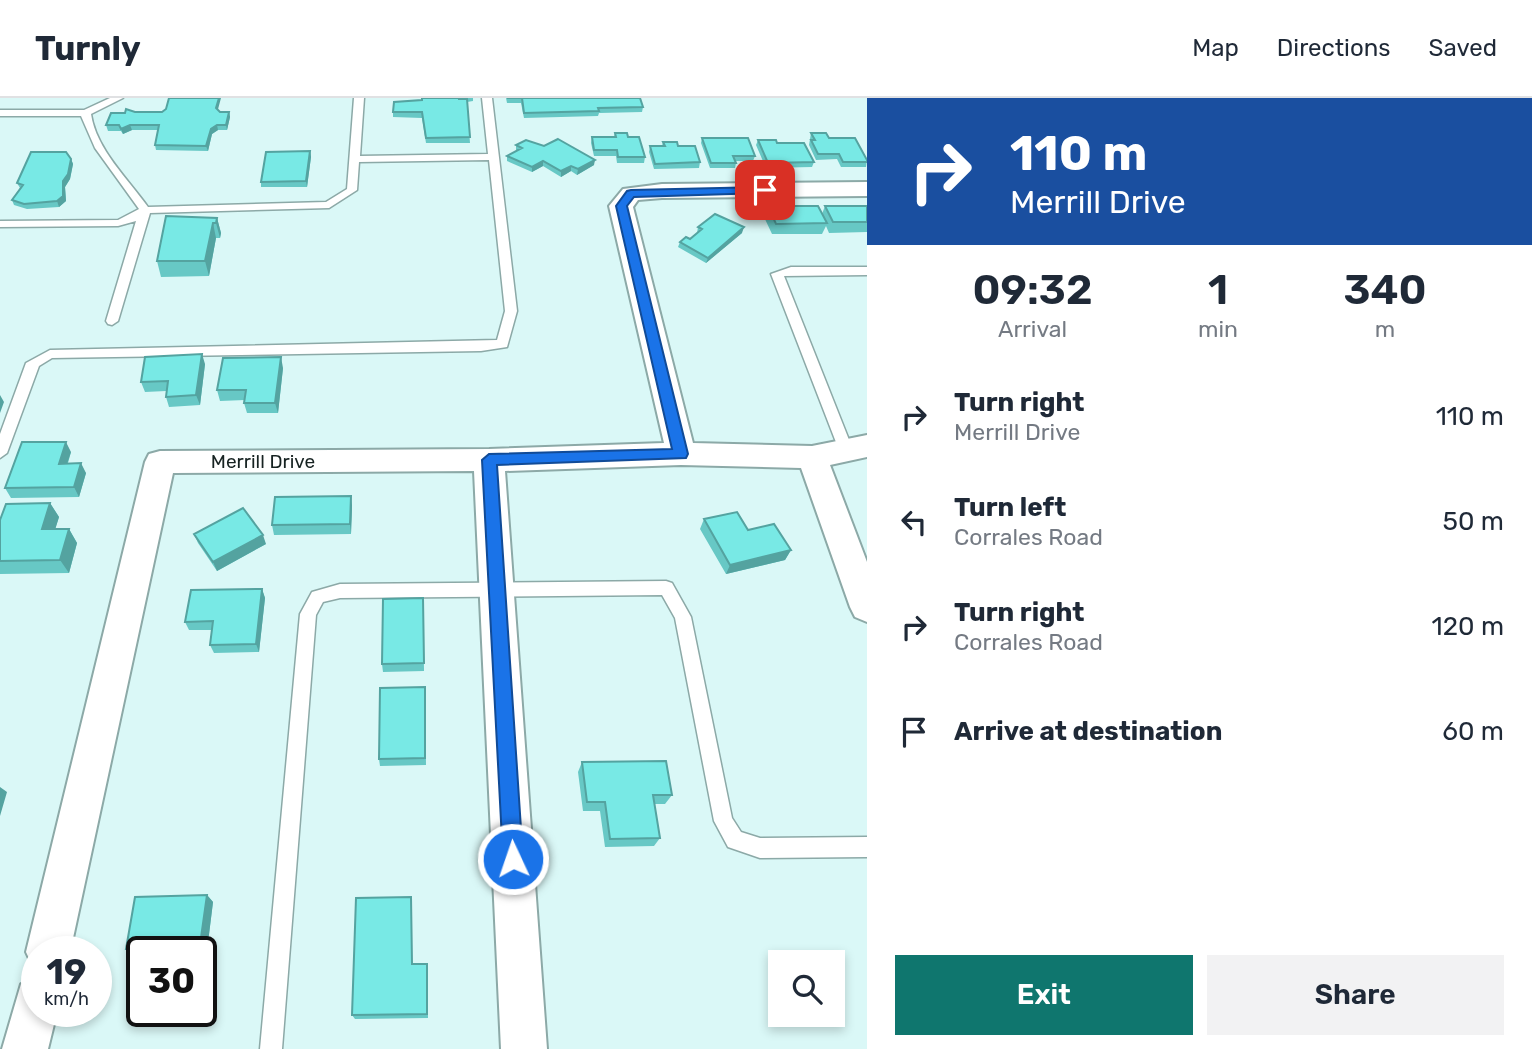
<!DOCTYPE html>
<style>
body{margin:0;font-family:Rubik,sans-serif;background:#f2f2f3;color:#1f2937;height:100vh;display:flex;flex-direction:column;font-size:26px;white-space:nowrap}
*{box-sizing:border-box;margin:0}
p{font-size:23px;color:#747a83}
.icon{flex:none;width:38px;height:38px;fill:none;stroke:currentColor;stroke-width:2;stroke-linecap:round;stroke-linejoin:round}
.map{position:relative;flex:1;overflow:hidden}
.drawer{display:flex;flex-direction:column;background:#fff;width:665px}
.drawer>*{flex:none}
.top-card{background:#1a4fa0;color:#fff;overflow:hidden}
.tools{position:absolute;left:768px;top:852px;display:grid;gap:14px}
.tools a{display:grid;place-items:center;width:77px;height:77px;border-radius:0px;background:#fff;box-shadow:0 4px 10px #0003;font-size:35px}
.speed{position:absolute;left:21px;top:838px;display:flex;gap:14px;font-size:35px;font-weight:700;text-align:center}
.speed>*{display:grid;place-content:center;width:91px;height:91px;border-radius:50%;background:#fff;box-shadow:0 4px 10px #0003;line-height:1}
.speed small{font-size:18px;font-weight:400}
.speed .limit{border:4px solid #111;border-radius:10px;background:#fff;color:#111}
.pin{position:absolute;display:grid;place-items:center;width:60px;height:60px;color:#fff;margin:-30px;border-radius:14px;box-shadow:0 4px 10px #0006}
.me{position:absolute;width:77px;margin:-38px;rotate:357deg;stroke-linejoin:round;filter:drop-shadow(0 0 5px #0008)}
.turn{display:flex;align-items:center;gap:24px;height:147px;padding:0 28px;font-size:32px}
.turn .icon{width:91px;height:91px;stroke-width:2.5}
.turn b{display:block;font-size:49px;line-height:60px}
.eta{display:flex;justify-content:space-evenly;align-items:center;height:119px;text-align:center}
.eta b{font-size:42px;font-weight:600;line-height:49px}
.cta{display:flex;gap:14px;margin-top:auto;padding:14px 28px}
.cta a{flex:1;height:80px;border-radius:0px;background:#0f766e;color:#fff;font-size:28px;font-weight:600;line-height:80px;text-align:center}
.cta a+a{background:#f2f2f3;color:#1f2937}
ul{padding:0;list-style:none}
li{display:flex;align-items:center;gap:21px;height:105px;padding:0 28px}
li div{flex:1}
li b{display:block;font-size:26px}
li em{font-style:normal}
header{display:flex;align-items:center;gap:42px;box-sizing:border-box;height:98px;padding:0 35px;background:#fff;border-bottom:2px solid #e0e1e3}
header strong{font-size:33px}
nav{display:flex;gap:38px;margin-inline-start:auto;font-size:24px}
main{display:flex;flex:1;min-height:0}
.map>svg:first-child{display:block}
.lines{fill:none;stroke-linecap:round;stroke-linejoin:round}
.service-casing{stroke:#8ca9a7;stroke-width:3}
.minor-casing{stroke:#8ca9a7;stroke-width:4}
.service{fill:#fff;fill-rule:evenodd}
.minor{fill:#fff;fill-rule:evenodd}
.wall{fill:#67c8c5}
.shaded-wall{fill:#54a3a0}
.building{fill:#78e9e5;stroke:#54a3a0;stroke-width:2}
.route{fill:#1a73e8;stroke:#114b97;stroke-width:2}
.labels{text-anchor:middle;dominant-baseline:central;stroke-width:7;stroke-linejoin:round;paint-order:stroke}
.street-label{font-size:19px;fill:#172322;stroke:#fff}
</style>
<header>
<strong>Turnly</strong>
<nav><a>Map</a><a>Directions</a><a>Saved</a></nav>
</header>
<main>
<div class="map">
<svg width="867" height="951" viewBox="0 0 867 951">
<rect width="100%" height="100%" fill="#daf8f7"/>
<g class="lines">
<g class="service-casing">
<path id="service" d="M110,0H123L91,16C96,51 128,81 148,109L326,104L347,91L354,0H364L360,58L488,56L482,0H492L517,213L507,249L481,253L52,260L39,268L7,355L0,360V336L26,265L50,252L497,242L505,213L489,62L359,64L357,92L329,110L150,115L118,223L112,227L108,226L106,223L136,123L118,128L0,129V123L118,122L139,111L95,50L81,18H0V12H84Z
M791,169H867V177L784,178L853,352L846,357L839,352L771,176Z
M666,483L672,485L691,519L732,720L741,734L760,740L867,739V759L760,760L728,749L714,723L675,520L662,497L340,500L323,504L316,517L282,951H260L300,516L312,494L340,486Z"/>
</g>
<g class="minor-casing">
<path id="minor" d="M867,84V98L662,100L638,102L633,109L693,345L812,348L867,337V359L830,367L867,464V524L855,519L850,509L801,370L681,367L505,373L547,951H501L474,373L173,375L70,854H37V871L33,869L26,854L145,364L149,356L160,353L489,351L664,345L609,108L623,91L662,86Z
M37,880V914H57L48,951H2L21,886Z"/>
</g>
<use href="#service" class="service"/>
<use href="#minor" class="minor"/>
</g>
<path class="wall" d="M422,0H473V3L467,4L470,45H426L422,20L393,19V14L422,2Z
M506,0H640L643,9L642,14L599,15L598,18L524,20L521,5H507Z
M218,12L220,14H229L230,19L227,32H218L212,36L208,53L156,52L155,47L158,32H132L123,36L121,33H108L106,27L135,14Z
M615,35L628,39L645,59L644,65H617L616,58H594L591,45L592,39H614Z
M811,35L829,40L867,62L866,69H841L837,61L816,62L809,47Z
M702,40L755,58L753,63H736V65L735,70H710L701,45Z
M758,42L777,45L814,64L812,69L766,70L756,47Z
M663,44L678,48L700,64L699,70L654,71L649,54L650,48H662Z
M516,47L594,67L577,77L571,73L561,79L543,68L532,74L507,63V58L517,53L516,52Z
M310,53L311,59L307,89H261V84Z
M71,61L73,66L70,81L65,89L66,103L59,109L27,111L14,107L12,102L20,90L17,85Z
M768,108L822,116L825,108H867V134L829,135L826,128L822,136H772L764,119Z
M217,120L221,135L220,140H216L209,178L161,179L157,163Z
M698,129L742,135L706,165L678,149L680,144L690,141L697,135Z
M205,266L200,307L169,309L166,299V293L145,294L141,284Z
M283,270L278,315H247L244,305L245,302L220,303L217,292Z
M71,354L68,365L86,375L79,399L11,400L5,390Z
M50,405L59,419L55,431H69L77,445L69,475L0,476V422Z
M352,407L351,436L274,437L272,427Z
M704,421L748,432L791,452L785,462L726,476L700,431Z
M194,436L266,446L217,473L198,445Z
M262,491L265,500L259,554L214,555L210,547L212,532H189L185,524Z
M423,500L424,573L383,574L382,566Z
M425,589L426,667L380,668L379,661Z
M582,664L672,697L665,706H654L660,740L654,748L605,749L600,713H583L578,674Z
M207,797L213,804L201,901V854H142V856H135L126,851Z
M412,806V866H427L428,920L355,921L352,917Z
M142,914H200L198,924L141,925L132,922Z"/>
<path class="shaded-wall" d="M219,0H221L217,15L216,10Z
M229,14L230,19L227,32L226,27Z
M130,27L132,32L123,36L121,31Z
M217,27L218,32L212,36L208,53L206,48L211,31Z
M310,53L311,59L307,89L306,83Z
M71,61L73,66L70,81L65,89L66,103L59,109L57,103Z
M595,62L594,67L577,77L578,71Z
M543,63V68L532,74V69Z
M571,68V73L561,79V73Z
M217,120L221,135L220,140L216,125Z
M213,125L216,140L209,178L205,163Z
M744,129L742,135L706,165L708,160Z
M202,256L205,266L200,307L196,297Z
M281,259L283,270L278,315L275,305Z
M0,297L4,304L0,315Z
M66,344L71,354L64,375L59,366Z
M81,365L86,375L79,399L74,389Z
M351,398L352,407L351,436L350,426Z
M50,405L59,419L51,445L42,431Z
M69,431L77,445L69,475L60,462Z
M263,437L266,446L217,473L213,464Z
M791,452L785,462L726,476L730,467Z
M262,491L265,500L259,554L256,546Z
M0,689L7,694L0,718Z
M207,797L213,804L201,901V854H199Z
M192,914H200L198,924L191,920Z"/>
<path class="building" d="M169,0H219L216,10L220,14H229L226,27H217L211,31L206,48L155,47L159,27H130L121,31L119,27H106L111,15H125L126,11L135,14H162L166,11Z
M422,0H459V1H467L470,39L426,40L422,14H393L394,4L422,2Z
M507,0H640L643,9L598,10L599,13L524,15L522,0Z
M615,35H627L628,39H639L645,59H618L617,52H594L592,39H616Z
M811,35H826L829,40H855L867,62V64H843L839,56H818L811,42H815Z
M702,40H748L755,58H733L736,65H711Z
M558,41L595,62L578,71L571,68L561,73L543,63L532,69L507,58L522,50L516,47L526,42L544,48Z
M758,42H776L777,45H804L814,64L768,65Z
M663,44H677L678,48H695L700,64L655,66L650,48H665Z
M310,53L306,83L261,84L266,54Z
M31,54H66L71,61L68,76L63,83V98L57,103L24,106L12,102L23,87L17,85Z
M768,108H818L827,125L776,126Z
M825,108H867V124H833Z
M715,116L744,129L708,160L680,144L686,139L690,141L702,131L698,129Z
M166,118L217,120L216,125H213L205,163H157Z
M202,256L196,297L166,299L168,283L141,284L145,259Z
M281,259L275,305H244L246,292H217L223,260Z
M22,344H66L59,366L81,365L74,389L5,390Z
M351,398L350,426L272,427L275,399Z
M50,405L42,431H69L60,462L0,463V422L6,406Z
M243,410L263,437L213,464L194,436Z
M737,414L748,432L774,426L791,452L730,467L704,421Z
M262,491L256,546L210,547L213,523L185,524L191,492Z
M423,500L424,565L382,566L383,501Z
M425,589V660L379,661L380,590Z
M666,663L672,697H653L660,740L610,741L605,704H587L582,664Z
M207,797L199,854H143L144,850L126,851L135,799Z
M411,799L412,866H427V916L352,917L356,800Z
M142,862V914H192L191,920L132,922Z"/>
<path class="route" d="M765,89L768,90V95L634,99L627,108L688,356L686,360L497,367L523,761L520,768L513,771L506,768L503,761L482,362L489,356L672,351L616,108L627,93L631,92Z"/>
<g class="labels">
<g class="street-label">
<text x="263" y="363">Merrill Drive</text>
</g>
</g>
</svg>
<div class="tools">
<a><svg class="icon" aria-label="search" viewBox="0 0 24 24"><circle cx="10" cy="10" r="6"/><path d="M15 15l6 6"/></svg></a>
</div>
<div class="speed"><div>19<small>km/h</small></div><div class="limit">30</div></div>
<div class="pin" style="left:765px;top:92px;background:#d93025"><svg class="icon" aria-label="arrive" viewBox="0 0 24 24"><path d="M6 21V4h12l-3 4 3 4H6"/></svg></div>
<svg class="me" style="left:513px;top:761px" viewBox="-20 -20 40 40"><circle r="17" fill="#1a73e8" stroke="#fff" stroke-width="3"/><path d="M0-11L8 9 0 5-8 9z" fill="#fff"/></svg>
</div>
<section class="drawer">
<div class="top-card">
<div class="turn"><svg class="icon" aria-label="right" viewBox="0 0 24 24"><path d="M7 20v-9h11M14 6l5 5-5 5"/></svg><div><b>110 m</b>Merrill Drive</div></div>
</div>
<div class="eta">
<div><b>09:32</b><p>Arrival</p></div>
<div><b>1</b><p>min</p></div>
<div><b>340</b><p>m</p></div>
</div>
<ul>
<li><svg class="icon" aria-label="right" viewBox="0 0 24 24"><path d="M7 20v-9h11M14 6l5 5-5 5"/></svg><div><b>Turn right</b><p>Merrill Drive</p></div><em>110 m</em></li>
<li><svg class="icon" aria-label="left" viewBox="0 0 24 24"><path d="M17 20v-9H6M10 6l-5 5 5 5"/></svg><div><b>Turn left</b><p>Corrales Road</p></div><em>50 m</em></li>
<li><svg class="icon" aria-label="right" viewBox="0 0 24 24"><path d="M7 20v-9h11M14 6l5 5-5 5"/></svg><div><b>Turn right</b><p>Corrales Road</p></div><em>120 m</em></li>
<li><svg class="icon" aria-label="arrive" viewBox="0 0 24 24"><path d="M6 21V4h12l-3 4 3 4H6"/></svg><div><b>Arrive at destination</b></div><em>60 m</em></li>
</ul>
<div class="cta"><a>Exit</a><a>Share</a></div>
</section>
</main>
